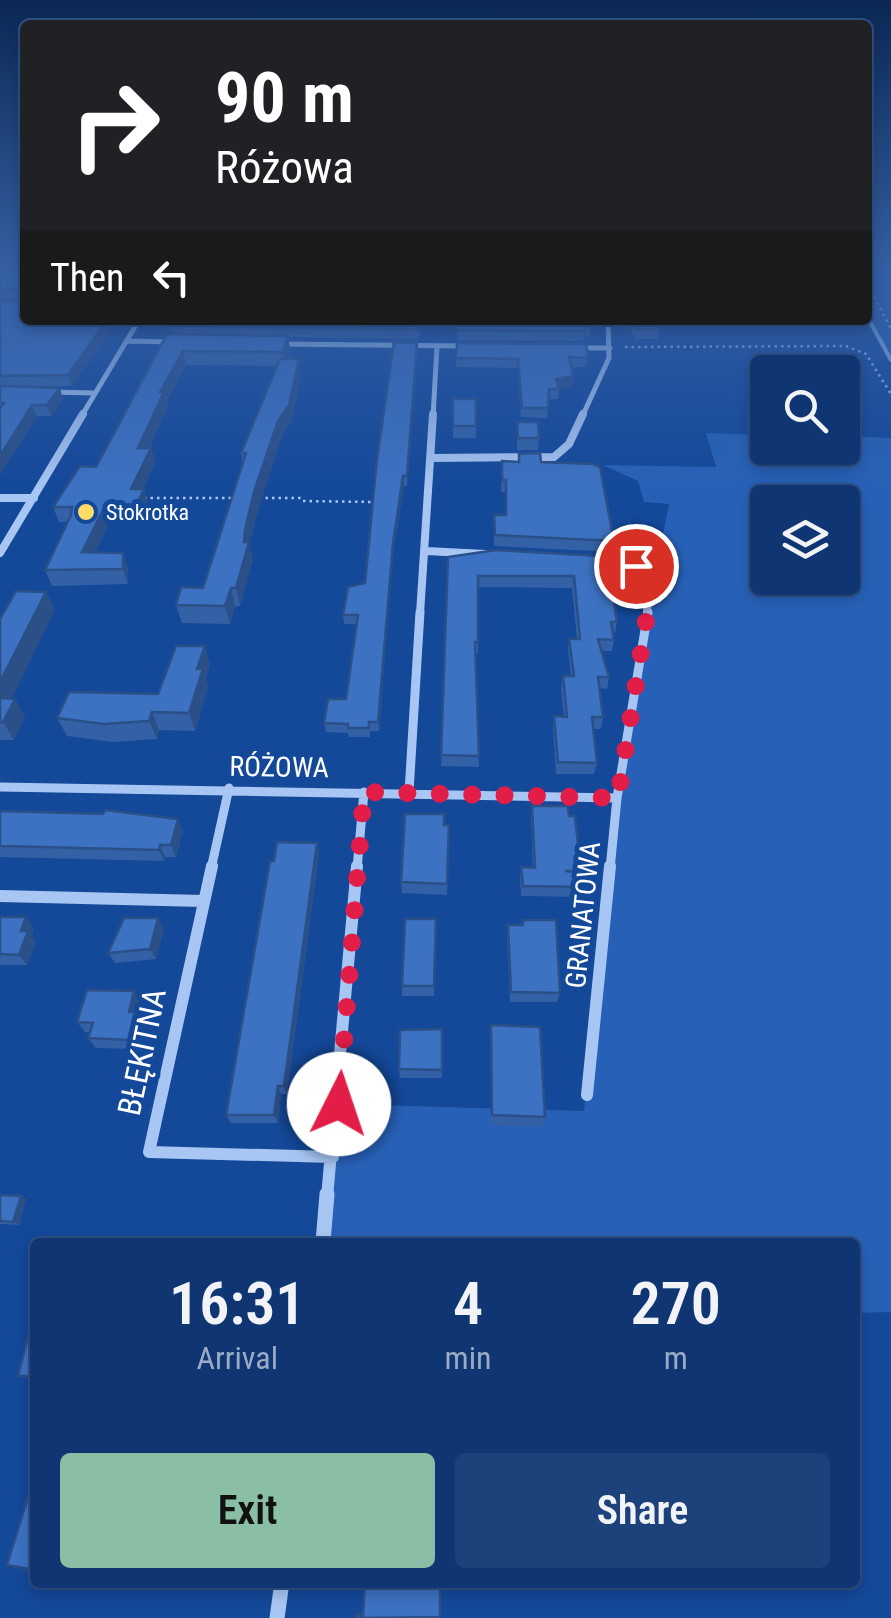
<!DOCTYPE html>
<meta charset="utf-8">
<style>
body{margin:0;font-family:"Roboto Condensed",sans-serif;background:#1d417b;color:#f1f3f6;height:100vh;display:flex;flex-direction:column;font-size:38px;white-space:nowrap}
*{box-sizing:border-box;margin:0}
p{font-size:32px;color:#9babc4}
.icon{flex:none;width:55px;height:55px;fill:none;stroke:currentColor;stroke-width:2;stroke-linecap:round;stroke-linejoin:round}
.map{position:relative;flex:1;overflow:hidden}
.sheet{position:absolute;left:30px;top:1238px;width:830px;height:350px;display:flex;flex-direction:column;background:#0f3673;border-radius:10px;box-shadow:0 5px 15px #0003,0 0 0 2px #2f5085}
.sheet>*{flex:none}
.banner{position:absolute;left:20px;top:20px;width:852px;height:305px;border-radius:10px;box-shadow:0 5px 15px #0003,0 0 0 2px #2f5085;background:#202124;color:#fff;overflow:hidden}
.controls{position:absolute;left:750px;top:355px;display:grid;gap:20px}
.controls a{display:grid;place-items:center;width:110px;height:110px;border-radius:10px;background:#0f3673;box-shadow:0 5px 15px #0003,0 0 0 2px #2f5085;font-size:50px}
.pin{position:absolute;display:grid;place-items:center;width:85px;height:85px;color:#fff;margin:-42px;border:5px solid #fff;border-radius:50%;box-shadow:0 2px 10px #0007}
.me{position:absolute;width:110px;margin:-55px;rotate:4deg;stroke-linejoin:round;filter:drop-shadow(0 0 8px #0008)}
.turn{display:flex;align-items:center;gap:35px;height:210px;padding:0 30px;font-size:45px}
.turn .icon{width:130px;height:130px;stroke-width:2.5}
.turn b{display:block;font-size:70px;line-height:85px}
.then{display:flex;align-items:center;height:95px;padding:0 30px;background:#0003;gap:20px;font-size:38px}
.eta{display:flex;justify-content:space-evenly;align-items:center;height:170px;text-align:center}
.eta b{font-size:60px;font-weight:600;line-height:70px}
.cta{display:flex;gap:20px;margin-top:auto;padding:20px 30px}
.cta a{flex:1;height:115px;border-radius:10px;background:#8abfa5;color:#111;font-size:40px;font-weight:600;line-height:115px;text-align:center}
.cta a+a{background:#1d417b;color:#f1f3f6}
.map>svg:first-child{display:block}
.green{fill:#2761b7;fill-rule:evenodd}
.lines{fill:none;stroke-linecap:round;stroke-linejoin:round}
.stream{stroke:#9ac0f5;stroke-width:4}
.path{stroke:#a8c6f3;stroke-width:2.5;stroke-dasharray:2.5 4;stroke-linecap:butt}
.minor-far4{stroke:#a8c6f3;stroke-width:5}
.minor-far3{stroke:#a8c6f3;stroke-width:8}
.minor-far2{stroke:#a8c6f3;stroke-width:9}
.minor-far1{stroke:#a8c6f3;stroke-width:12}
.minor{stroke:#a8c6f3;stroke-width:15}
.wall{fill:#3461a6}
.shaded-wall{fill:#2b4f87}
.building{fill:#3d71c1;stroke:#2b4f87;stroke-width:2.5}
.route{stroke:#e11d48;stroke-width:18;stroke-dasharray:0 32.4}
.poi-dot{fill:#ffdb69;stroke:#144899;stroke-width:4}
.labels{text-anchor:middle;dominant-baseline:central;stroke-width:10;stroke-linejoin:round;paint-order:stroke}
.far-poi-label{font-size:22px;fill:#fff;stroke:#144899;text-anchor:start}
.street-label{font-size:28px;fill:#fff;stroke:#144899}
.near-street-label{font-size:32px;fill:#fff;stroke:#144899}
</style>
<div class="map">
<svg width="891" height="1618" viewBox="0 0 891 1618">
<rect width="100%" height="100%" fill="#144899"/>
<path class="green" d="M868,262H891V360L868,318Z
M706,433L767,435L768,448H842L843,436L891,438V1312L855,1313V1242H323L339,1104L584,1111L617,798L648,609V578L636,565L660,550L669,504L644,502L638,481L603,465L716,467ZM768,502H842V578H768Z"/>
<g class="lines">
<path class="stream" d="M868,318L891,360"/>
<path class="path" d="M868,285L891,329
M625,347L846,346L866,354L891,394
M144,498H234
M259,498H304
M303,501L374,502"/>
<path class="minor-far4" d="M126,341L174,342
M276,344L469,346
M576,348H610
M51,392L94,393
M81,417L139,320
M433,417L437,346
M582,417L609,358L608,320"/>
<path class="minor-far3" d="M431,458L554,457L569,444L583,414
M0,498H34
M426,551L485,554
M0,553L83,414
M606,559L636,565L648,578L647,614
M420,614L433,414"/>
<path class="minor-far2" d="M0,787L617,798
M409,792L420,612
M211,869L229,788
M357,869L364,792
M610,869L617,798L648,612"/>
<path class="minor-far1" d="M212,866L149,1152L333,1157
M0,896L203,901
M587,1095L610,866
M327,1197L357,866"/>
<path class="minor" d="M323,1242L327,1194
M277,1618L282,1582"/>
</g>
<path class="wall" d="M0,262H25V320H117L72,386L18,387L63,399L51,416H37L0,475V301H21L23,299H0Z
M420,320L419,339L288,337L290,350L288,359L301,376L291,422L281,438L258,510L249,544L253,560L240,606H235L230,624L182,623L176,605L203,588L243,462L241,453L277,366L186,365L167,401L168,406L149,448L156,462L143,489L148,504L140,523H109L95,553L128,568V584L52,586L45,570L68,522H59L53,507L96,467L176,334L175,331H170L168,321Z
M458,320L591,326L589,336H584L583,341L457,340Z
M628,320H656L659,329L658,339H634Z
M417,343L407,486H404L393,553L379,731H370V737H349L348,733L326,732L324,723L346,699L357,624H344L343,615L365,583Z
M586,344L587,363L584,367H571L573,376L572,386L559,388L558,399H548L547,418L521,417L518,368L456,367V358Z
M453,399H476V438H453Z
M517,422L539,438L538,450H517Z
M519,454L541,462L614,541L612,552L494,546V515H505L506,492H501L502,461L518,462Z
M448,557L624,583L621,594H613L617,622L615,633H613L614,640L612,651H602L609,677L607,689L600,688L603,717L601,729H593L597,763L594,774H556L553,728L554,716L564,717L561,688L563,676H571L568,650L569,639H577L572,588L478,587V654H476L479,767L441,766Z
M46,592L55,610L11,699H15L25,717L14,740H0V619Z
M210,664L206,679L208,687L195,731L159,730L157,739L112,742L67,736L57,718L158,694Z
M532,806L580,872L586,887L584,897L521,896L520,877L521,867L533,868L531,817Z
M0,811L183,831L176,857H165L164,861L0,857Z
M449,825L447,895L402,893L401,882Z
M319,854L287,1094H281L278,1123H231L226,1115Z
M0,917L34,928L32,936L36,941L27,965H0Z
M436,919L434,996H402V986Z
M508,925L560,993L557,1002H510L507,936Z
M164,929L156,959L115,963L108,953Z
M141,1001L137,1014L142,1021L134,1049L96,1048L88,1038L90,1032H85L77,1022Z
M491,1025L545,1117L542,1127L491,1125Z
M442,1029V1078H400L399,1069Z
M0,1195L26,1199L19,1225L0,1224Z"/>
<path class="shaded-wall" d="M107,320H117L72,386L68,375Z
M288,336L290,350L285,366L283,352Z
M417,343L418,351L407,486V476Z
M183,351L186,365L167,401L168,406L142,462L138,448L160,392Z
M299,359L301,376L291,422L281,438L258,510L249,544L253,560L240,606L236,588L244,542L245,530L254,492Z
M573,376L572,386L555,389L556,379Z
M60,388L63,399L51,416L47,405Z
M32,405L37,416L0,475V456Z
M151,448L156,462L136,504L131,489Z
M403,476L404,486L393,553L379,731L378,722L393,544Z
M144,489L148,504L140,523L135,508Z
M104,508L109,523L88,568L82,552Z
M123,553L128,568V584L123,569Z
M231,588L235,606L230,624L225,606Z
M46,592L55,610L3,716L0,712V682Z
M205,646L210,664L206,679L208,687L195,731L189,713L197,669Z
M15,699L25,717L14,740L3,722Z
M152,712L159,730L157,739L149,721Z
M178,819L183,831L176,857L171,845Z
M317,843L319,854L287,1094L284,1086Z
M160,845L165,857L164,861L159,850Z
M26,917L34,928L32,936L36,941L27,965L19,955L21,931Z
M158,918L164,929L156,959L150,949Z
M134,991L141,1001L137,1014L142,1021L134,1049L128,1040L129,1012Z
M278,1086L281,1094L278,1123L274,1115Z
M21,1196L26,1199L19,1225L13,1222Z"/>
<path class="building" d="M0,262H25V291L22,289H0Z
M25,296V320H107L68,375L0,376V301H21Z
M168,320H419L418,329L174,326L176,321Z
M458,320H590L591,326H583L584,331L457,330Z
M633,320H656L659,329H636Z
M167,334L288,336L283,352L183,351L160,392H164L138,448H151L131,489H144L135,508H104L82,552L123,553V569L45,570L71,515L72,507H53L80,466L96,467Z
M394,342L417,343L407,476H403L393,544L378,722H369V728H348V724L324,723L328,699H346L358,615H343L348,587L365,583L377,459Z
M457,343L586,344L588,354L586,358L569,357L573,376L556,379L559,389H549L548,408H522L518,359L456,358Z
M280,359H299L289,405L278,421L254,492L245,530L244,542H249L236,588H231L225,606L176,605L181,587L203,588L246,453H241Z
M0,386L60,388L47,405H32L0,456V408L4,403H0Z
M453,399H476V426H453Z
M517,422H538L539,438H518Z
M540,453L541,462L593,464L600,467L614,541L495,535L494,515H506V480H502V461L519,462V454Z
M496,550L617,557L624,583H611L617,622H611L614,640L598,639L609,677H598L603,717H592L597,763L558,762L554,716L567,717L563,676H574L569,639H580L574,576H478V642H475L479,756L441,755L448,557Z
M16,591L46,592L0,682V619Z
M176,646H205L197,669H203L189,713L152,712L149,721L104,724L57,718L69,692L158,694Z
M0,698L15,699L3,722H0Z
M532,806H568L569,816H575L581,871H565L587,873L586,887L523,886L521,867L535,868Z
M105,810L178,819L171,845H160L159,850L0,846V811L103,814Z
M405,814H444V825H449L447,884L401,882Z
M277,842L317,843L284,1086H278L274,1115H226L270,861H274Z
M0,917H26L21,931H28L19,955L0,954Z
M124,918H158L150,949L108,953Z
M405,919H436L434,986H402Z
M523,920H556L560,993L511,992L508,925H523Z
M87,990L134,991L129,1012H135L128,1040L88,1038L93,1023L77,1022Z
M491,1025L540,1027L545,1117L492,1115Z
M442,1029V1070L399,1069L400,1030Z
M0,1195L21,1196L13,1222L0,1221Z
M29,1333L35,1334V1376H18Z
M29,1494L35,1495V1570L7,1565Z
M365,1582H440V1617L356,1618V1615L363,1616Z"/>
<linearGradient id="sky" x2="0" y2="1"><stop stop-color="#0b2854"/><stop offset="0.54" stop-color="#345ea2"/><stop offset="1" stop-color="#345ea2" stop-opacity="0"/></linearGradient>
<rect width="891" height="489" fill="url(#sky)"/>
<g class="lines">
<path class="route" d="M339,1104L364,792L618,798L648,608V578L636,566"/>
</g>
<circle class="poi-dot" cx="86" cy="512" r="10"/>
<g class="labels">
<g class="far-poi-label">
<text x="106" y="512">Stokrotka</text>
</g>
<g class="street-label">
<text transform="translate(279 767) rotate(1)">RÓŻOWA</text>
<text transform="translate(583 915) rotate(-84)">GRANATOWA</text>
</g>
<g class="near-street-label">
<text transform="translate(142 1052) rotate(-78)">BŁĘKITNA</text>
</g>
</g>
</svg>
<div class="controls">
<a><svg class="icon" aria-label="search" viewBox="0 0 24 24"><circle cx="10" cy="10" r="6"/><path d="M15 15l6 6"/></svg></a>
<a><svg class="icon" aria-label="layers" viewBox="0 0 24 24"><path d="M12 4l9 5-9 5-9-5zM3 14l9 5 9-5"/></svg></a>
</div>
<div class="pin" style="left:636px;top:566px;background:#d93025"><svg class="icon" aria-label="arrive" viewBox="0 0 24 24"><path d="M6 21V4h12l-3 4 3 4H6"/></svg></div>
<svg class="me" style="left:339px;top:1104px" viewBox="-20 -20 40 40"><circle r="19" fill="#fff"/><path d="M0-13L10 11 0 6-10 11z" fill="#e11d48"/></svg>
<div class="banner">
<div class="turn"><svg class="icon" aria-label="right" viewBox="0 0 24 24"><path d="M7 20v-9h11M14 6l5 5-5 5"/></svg><div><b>90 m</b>Różowa</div></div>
<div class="then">Then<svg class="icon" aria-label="left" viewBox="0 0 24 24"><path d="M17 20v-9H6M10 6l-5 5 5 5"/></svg></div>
</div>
<section class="sheet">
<div class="eta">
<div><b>16:31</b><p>Arrival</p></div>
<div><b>4</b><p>min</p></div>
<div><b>270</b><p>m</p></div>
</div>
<div class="cta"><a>Exit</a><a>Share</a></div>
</section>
</div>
